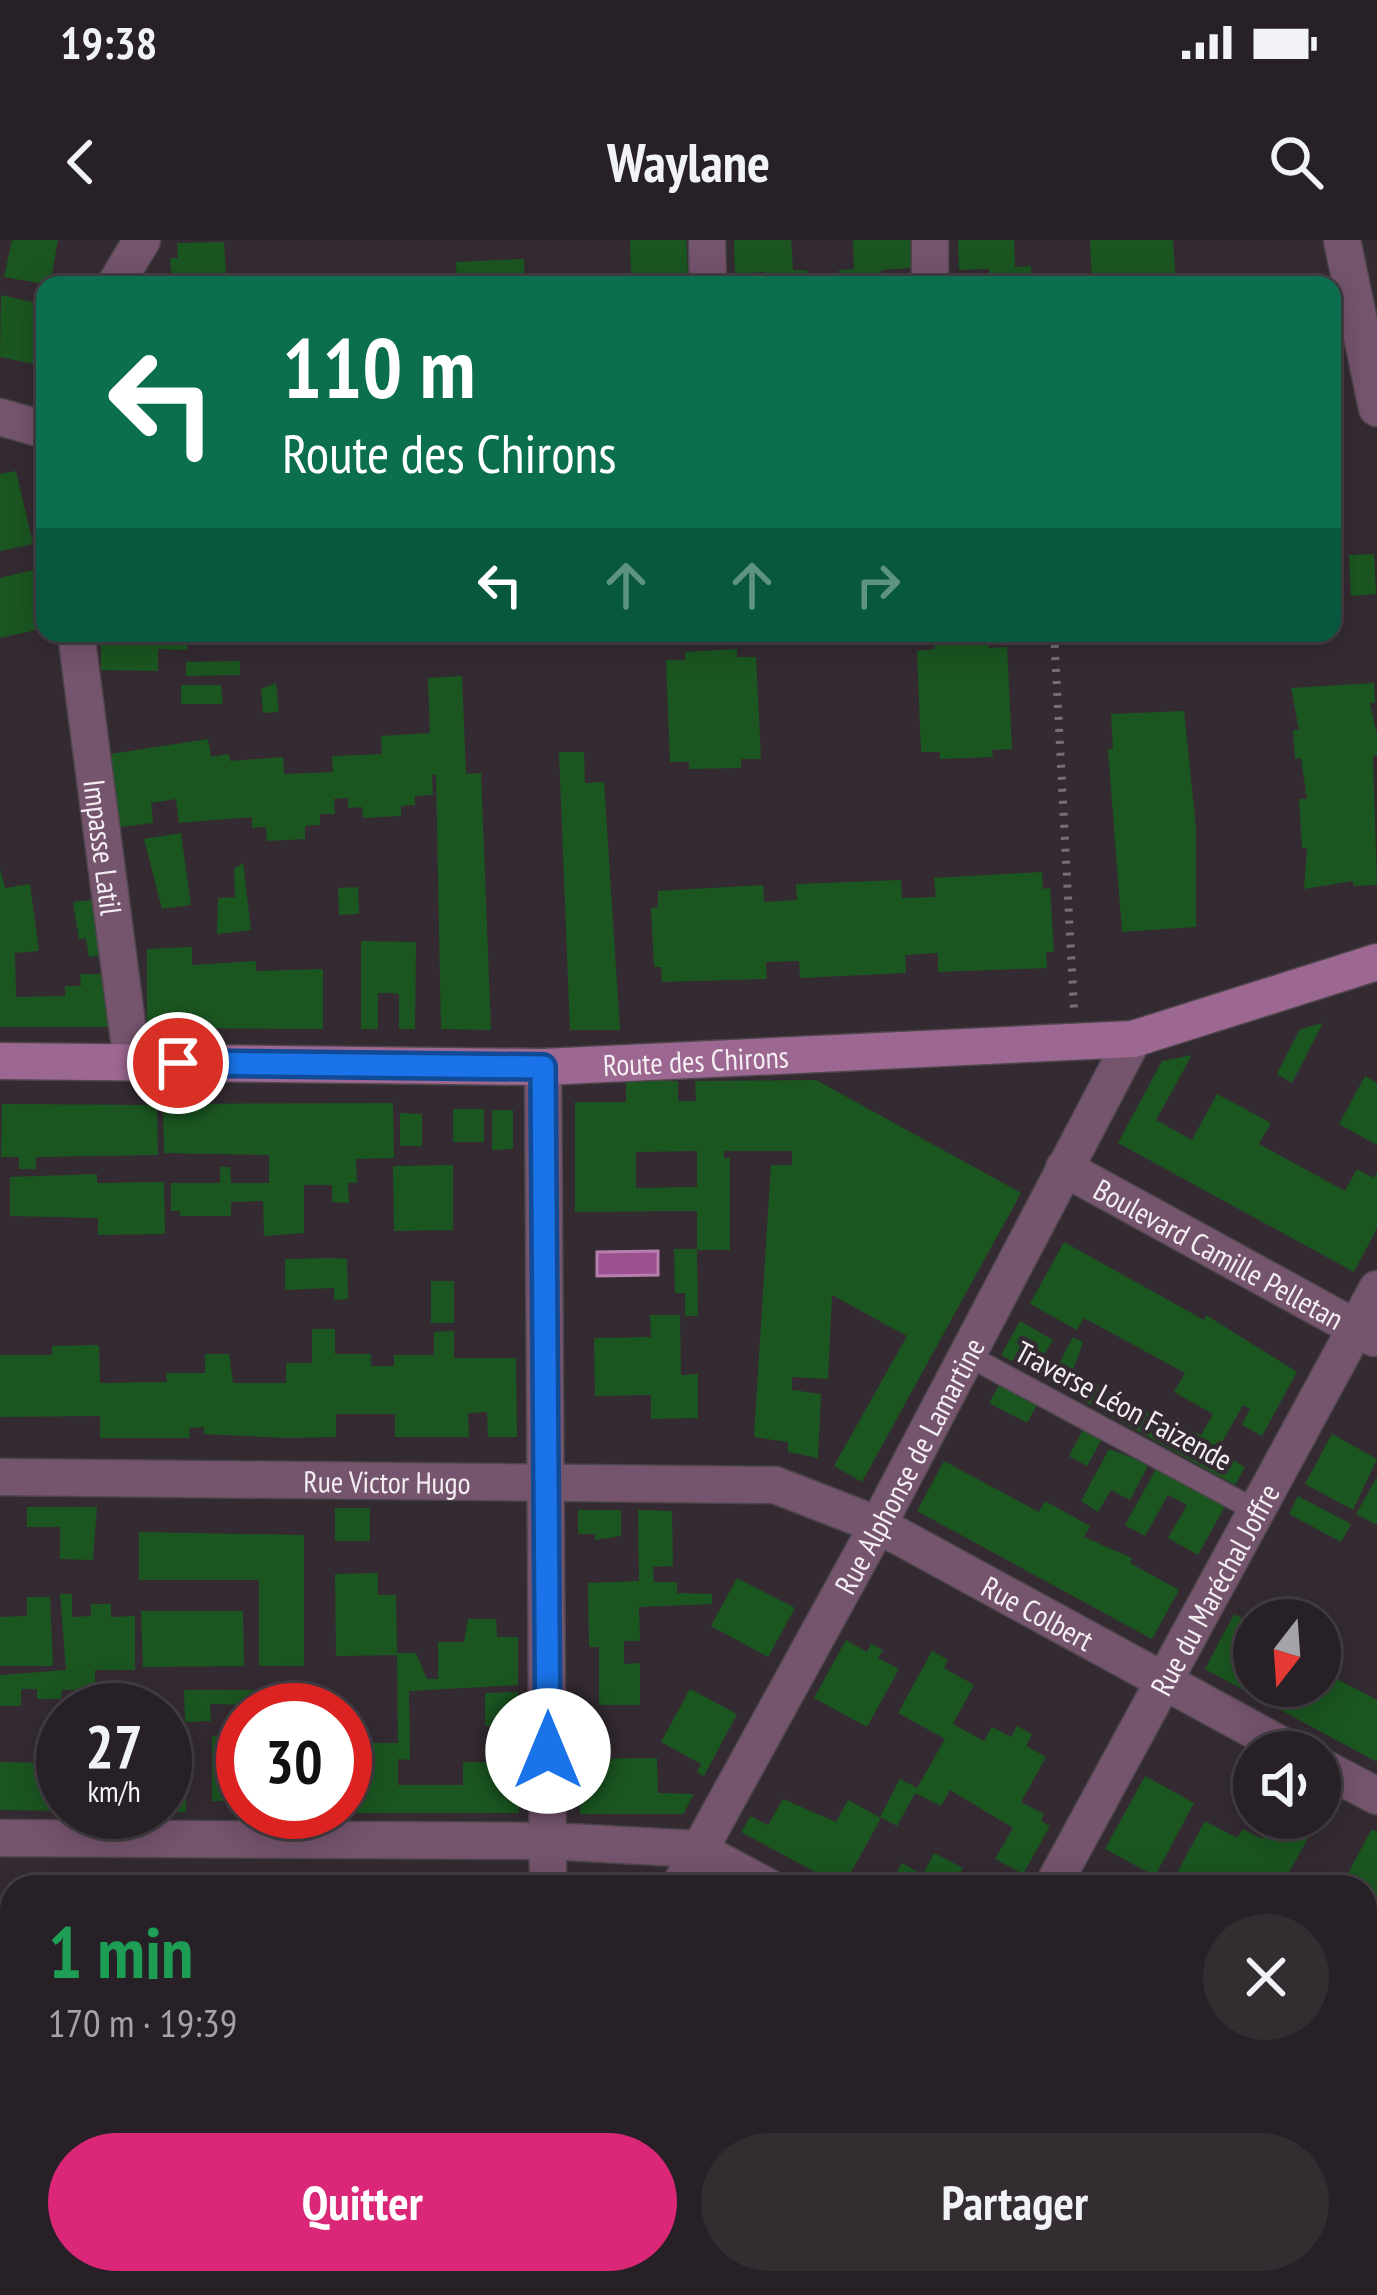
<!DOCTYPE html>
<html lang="fr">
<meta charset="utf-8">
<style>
body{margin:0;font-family:"PT Sans Narrow",sans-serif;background:#332d32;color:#f1f3f6;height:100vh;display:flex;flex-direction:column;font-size:45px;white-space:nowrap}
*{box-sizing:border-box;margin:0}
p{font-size:39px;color:#a4a3a7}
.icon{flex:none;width:66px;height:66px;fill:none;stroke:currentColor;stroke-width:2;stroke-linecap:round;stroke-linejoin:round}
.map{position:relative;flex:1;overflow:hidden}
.details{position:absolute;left:0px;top:1635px;width:1377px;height:420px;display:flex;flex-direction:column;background:#272026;border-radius:36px 36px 0 0;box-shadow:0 6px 30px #0003,0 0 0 3px #433e43}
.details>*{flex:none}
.guide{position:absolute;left:36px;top:36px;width:1305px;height:366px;border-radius:24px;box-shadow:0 6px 30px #0003,0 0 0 3px #433e43;background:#0b6e4f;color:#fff;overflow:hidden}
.needle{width:78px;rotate:197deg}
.tools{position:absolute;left:1233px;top:1359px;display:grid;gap:24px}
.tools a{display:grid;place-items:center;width:108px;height:108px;border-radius:50%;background:#272026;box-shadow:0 6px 30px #0003,0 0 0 3px #433e43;font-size:60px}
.speed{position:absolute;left:36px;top:1443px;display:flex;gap:24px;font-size:60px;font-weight:700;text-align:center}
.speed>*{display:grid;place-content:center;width:156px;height:156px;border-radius:50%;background:#272026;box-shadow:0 6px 30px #0003,0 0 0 3px #433e43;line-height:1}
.speed small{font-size:30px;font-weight:400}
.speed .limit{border:18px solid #d22;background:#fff;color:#111}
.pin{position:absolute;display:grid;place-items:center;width:102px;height:102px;color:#fff;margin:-51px;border:6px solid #fff;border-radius:50%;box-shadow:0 3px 12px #0007}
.me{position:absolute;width:132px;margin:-66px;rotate:0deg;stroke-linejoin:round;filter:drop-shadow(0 0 9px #0008)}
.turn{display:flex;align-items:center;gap:42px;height:252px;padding:0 48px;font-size:54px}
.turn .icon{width:156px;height:156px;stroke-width:2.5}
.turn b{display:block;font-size:84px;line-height:102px}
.lanes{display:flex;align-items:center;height:114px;padding:0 48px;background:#0003;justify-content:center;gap:60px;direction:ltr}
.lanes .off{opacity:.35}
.round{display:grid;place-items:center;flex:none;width:126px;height:126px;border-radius:63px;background:#332d32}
.summary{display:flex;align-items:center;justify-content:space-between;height:204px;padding:0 48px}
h1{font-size:72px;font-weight:800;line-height:90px;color:#1e9e55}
.button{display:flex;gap:24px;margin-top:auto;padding:24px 48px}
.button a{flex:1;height:138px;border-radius:72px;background:#db2777;color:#fff;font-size:48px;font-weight:800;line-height:138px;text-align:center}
.button a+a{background:#332d32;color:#f1f3f6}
.status{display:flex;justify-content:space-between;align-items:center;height:84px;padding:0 60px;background:#272026;direction:ltr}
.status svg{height:33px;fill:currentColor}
header{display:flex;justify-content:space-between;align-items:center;height:156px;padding:0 48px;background:#272026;font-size:54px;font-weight:800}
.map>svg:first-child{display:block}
.water{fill:#9d508f;stroke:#b77fad;stroke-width:3}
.building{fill:#1b5621;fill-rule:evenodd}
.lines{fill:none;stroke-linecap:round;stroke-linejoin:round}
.lane-casing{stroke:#4f464d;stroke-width:24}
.street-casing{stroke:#4f464d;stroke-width:39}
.secondary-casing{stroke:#4f464d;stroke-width:39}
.path{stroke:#776f75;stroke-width:8;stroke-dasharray:3 9;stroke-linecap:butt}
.lane{stroke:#75546e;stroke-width:21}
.street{stroke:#75546e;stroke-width:36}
.secondary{stroke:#9c6891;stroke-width:36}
.route-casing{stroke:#114b97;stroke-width:30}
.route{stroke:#1a73e8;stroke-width:21}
.labels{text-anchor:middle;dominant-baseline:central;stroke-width:9;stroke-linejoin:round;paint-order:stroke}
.street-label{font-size:30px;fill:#f4eef2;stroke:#342b32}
</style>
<div class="status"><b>19:38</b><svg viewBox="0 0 49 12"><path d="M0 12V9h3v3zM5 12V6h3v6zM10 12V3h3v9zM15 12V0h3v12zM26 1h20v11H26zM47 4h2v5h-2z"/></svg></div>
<header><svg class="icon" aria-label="back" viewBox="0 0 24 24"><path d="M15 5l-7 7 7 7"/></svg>Waylane<svg class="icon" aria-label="search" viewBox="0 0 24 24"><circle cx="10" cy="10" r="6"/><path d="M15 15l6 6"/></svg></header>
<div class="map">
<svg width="1377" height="2055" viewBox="0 0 1377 2055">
<rect width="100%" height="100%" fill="#342b32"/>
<path class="water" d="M658,1011V1035L597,1036V1012Z"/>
<path class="building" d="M12,0H58L50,45L4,37Z
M630,0H686L688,33L657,34L658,45H617L616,35H631Z
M734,0H791L793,30H807L808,45H766L765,32L735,34Z
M853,0H910L911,28L881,30V45H839V30L854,29Z
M958,0H1014L1015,27L1031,26V45H990L989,29L959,30Z
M1090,0H1173L1176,45H1092Z
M224,2L227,45H172L170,18H178L177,3Z
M524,19L525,45H457L456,22Z
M1,55L45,65L34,124L0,117Z
M16,231L33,304L0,311V234Z
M1374,314L1376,354L1351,356L1349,315Z
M33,330L45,388L0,398V338Z
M101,393H187V410L158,409V431L101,430Z
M935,393H988L989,408L1007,407L1012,509L992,510L993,517L940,519V512H921L917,411L935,409Z
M737,409V417H756L761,519H741V528L689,529V522H670L666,420H685V412Z
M240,421V435L186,436V422Z
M462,436L466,534L481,533L491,790L441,789L436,535H432L433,555L415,556V565L401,566V576L363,578L362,567L348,568V558L334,559L335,574H320V585L305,586V599L267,601L266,587L252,588V577L179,583L176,559L151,563L153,583L120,587L111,514L208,499L211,517L229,514L230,521L283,517L284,534L333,532L332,516L382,514L381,496L430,493L428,438Z
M276,443L279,472L263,473L261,449Z
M1374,443L1375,463H1370L1377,495V515L1373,516L1377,645L1353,646V641L1304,649L1307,608H1302L1299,559H1307L1301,518L1295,519L1293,490H1299L1291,448Z
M181,445H221L223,464H181Z
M1184,471L1196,588V687L1122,692L1108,509H1113L1111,474Z
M559,512H584L585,543L604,542L620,790H570Z
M181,593L191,665L162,669L144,599Z
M243,623L251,690L217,694L218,658L235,657L234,629Z
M0,628L5,648L30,644L39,711L15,713L16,757L65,756V746H81L80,734H112L119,787H0Z
M1042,632L1043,649L1050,648L1054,712H1046L1047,728L938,732V713L905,715L906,733L800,738L799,721L766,722L767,739L662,742L661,727H654L651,668L658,667V651L763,645L764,662L797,660L796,644L901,640L902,658L936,657L934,638Z
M358,647L359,674L339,675L338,648Z
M101,659L109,714L89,717L86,698L79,699L73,662Z
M361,701L416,702L415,789H399V754L389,753H378V789H361Z
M192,707V725L256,721V731L323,729V789L147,788V709Z
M1323,783L1292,843L1277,834L1300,789Z
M1192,815L1156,880L1192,900L1217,854L1271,883L1259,904L1345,951L1357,929L1374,938L1377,932V988L1354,1032L1118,903L1162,821Z
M1365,836L1377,843V905L1339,884Z
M816,840L1021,953L862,1242L834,1226L907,1096L832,1055L828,1139L792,1137V1150L821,1154L818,1218L788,1212V1202L754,1197L771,925H792V911H724V918H730V1010H697L698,1076H685V1053H675L674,1009H697V971L575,972V862H626V841H678V861H696L695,841ZM697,911V947L636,948V912Z
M393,863L394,918L356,919L357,943H348L349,963L332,962V945H304V993L264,996L263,961L231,962V976H180V971H171V943H220V927H230L231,943H269V915L164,913L163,864Z
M2,864L157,865L158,915L36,917V929H19V917H1Z
M453,869H484V902H453Z
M492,870H513V909L492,910Z
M400,873L422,874V906H400Z
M453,925V990L394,991L393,926Z
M97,934V943L164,942L165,994L98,995V978L10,976V937Z
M1064,1002L1204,1080L1206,1075L1297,1132L1262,1196L1242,1185L1250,1169L1243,1165L1217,1211L1245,1227L1235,1245L1001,1115L1020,1081L1053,1100L1042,1118L1058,1126L1073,1097L1083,1102L1072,1133L1171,1184L1201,1195L1213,1174L1174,1152L1185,1133L1084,1078L1077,1090L1030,1064Z
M333,1018L347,1019L348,1059L334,1060V1048L285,1050V1019Z
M431,1041H454V1083H431Z
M650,1075H680L681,1135L698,1134V1178L651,1179V1155L595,1156L594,1098L651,1097Z
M312,1089H335V1114H371V1126H394V1115H434V1092L454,1091V1118H516L517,1197H488L487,1172L468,1173L469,1197H395V1174H336V1197L287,1198L204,1194V1187L189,1188L190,1198H100V1176L0,1177V1115H52V1106L99,1105L100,1143L167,1142L166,1133H205V1114H229L233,1143H286V1123H312Z
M1001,1142L1038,1163L1027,1183L989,1163Z
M1084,1188L1102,1199L1087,1226L1069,1216Z
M1332,1194L1377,1219L1353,1270L1305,1244Z
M1109,1209L1149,1224L1130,1260L1111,1250L1098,1272L1081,1261Z
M944,1221L1039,1272L1045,1261L1090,1286L1084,1297L1132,1318L1130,1323L1179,1350L1152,1399L917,1271Z
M1156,1229L1225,1266L1198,1315L1168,1298L1187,1265L1168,1255L1145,1296L1125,1285Z
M1377,1237V1285L1356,1274Z
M1298,1256L1351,1284L1341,1302L1289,1274Z
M27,1267H97L93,1320L60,1319V1287H27Z
M335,1268H370V1301H335Z
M578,1270H621V1296L595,1300V1294H578Z
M638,1270L672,1271L673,1326L653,1327L654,1342H677V1353L712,1354V1364L639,1367L640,1401H624V1424L640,1423V1465H599V1407H589L588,1343L639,1341Z
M139,1292L304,1295V1426H259V1340H139Z
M378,1333V1355H396L397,1413H416L427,1439H438V1402H464L468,1379H496L497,1397H518V1445L409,1451L410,1520L398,1519V1545H463V1522L519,1523V1573H345V1503H398L397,1415L336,1416L335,1334Z
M737,1338L795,1368L768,1417L711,1386Z
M60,1354H72V1377L91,1376V1364H111V1377L135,1376V1430H95L96,1470H74V1450H62L61,1459H37V1449H21V1466H0V1435L66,1430Z
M27,1357H50L53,1426H0V1377L27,1376Z
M141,1371H243L244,1426L143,1427Z
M1234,1374L1254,1384V1446H1320V1430L1377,1460V1522L1205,1429Z
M846,1400L867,1412L871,1404L883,1410L878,1418L899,1429L867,1487L814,1458Z
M932,1411L948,1420L944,1428L974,1445L953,1484L984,1501L992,1487L1011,1497L1017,1486L1032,1494L1026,1506L1046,1517L1021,1562L1044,1574L1041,1581L1050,1586L1023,1634L995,1619L1013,1588L950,1550L941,1566L915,1553L897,1586L880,1577L900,1539L917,1548L945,1499L898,1473Z
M690,1449L737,1474L704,1536L697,1532L701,1524L661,1502Z
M184,1450H254V1465L210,1464L211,1481L185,1482Z
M518,1452L519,1486H485V1453Z
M243,1495V1561H212V1496Z
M657,1518L658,1553L694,1554L683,1574H580V1519Z
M0,1522L63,1523V1571L0,1570Z
M1145,1536L1194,1563L1155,1636L1105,1609Z
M165,1538H186V1572H165Z
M783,1559L836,1582L848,1560L881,1578L843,1647L741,1592L751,1576L768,1585Z
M1276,1578L1309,1596L1281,1647L1171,1644L1205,1581L1237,1598L1243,1589L1262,1599Z
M1371,1590L1377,1591V1657L1370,1671L1365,1668V1647H1341Z
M934,1613L963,1628L952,1647H889L902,1623L923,1635Z
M301,1632L328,1633V1647H302Z
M341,1632L370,1633V1647H341Z
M1365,1680L1377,1686V1742L1365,1736Z
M0,1708H12V1774H5V1758L0,1759Z
M0,1837H12V1885H0Z
M0,2015H12V2043H21V2050H0Z
M484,2043H581L574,2055H477Z
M898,2043H989L982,2055H892Z
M1161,2043L1196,2049L1199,2043H1264L1258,2055H1145Z"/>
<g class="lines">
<g class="lane-casing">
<path id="lane" d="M965,1114L1255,1270"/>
</g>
<g class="street-casing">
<g id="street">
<path d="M707,0L708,45"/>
<path d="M930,0V45"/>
<path d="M1342,0L1377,168"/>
<path d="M115,45L142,0"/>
<path d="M0,177L45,190"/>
<path id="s1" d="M76,393L132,823"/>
<path d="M543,827L548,1647"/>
<path id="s2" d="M1064,928L1374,1098"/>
<path id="s3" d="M0,1237L775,1245L878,1285L1294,1512"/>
<path d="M1320,1526L1377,1556"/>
<path d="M0,1598L548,1601L697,1609L768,1647"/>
<path id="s4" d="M679,1647L878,1285L1133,799"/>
<path id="s5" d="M1052,1647L1377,1049"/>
<path d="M1365,1821L1377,1812"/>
<path d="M0,1918H12"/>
<path d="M1365,1968L1377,1975"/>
<path d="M736,2043L759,2055"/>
<path d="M832,2055L839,2043"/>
<path d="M1050,2055L1066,2043"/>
</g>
</g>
<g class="secondary-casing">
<g id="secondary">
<path id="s6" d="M0,821L543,827L1133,799L1377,722"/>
</g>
</g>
<path class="path" d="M1054,393L1074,770"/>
<use href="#lane" class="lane"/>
<use href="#street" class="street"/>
<use href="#secondary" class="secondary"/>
</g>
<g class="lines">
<g class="route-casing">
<path id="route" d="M178,823L543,827L548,1511"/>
</g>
<use href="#route" class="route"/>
</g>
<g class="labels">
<g class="street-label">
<text stroke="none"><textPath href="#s1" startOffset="216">Impasse Latil</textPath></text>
<text stroke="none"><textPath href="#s6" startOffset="696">Route des Chirons</textPath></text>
<text stroke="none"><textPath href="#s2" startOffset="177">Boulevard Camille Pelletan</textPath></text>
<text transform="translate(1124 1165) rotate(28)">Traverse Léon Faizende</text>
<text stroke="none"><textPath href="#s4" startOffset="480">Rue Alphonse de Lamartine</textPath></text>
<text stroke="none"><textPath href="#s3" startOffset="387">Rue Victor Hugo</textPath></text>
<text stroke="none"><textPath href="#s5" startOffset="339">Rue du Maréchal Joffre</textPath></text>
<text stroke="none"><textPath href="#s3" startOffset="1068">Rue Colbert</textPath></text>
</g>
</g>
</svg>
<div class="tools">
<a><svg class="needle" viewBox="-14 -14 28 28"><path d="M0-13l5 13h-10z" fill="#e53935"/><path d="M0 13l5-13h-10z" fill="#a4a3a7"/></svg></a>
<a><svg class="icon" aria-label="sound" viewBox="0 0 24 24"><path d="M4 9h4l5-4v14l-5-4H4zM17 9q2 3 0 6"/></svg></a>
</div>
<div class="speed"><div>27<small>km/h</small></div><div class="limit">30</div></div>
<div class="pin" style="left:178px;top:823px;background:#d93025"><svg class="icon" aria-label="arrive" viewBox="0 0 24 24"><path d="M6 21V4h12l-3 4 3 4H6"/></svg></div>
<svg class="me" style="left:548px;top:1511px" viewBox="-20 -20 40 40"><circle r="19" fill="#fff"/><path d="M0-13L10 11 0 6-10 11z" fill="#1a73e8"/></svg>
<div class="guide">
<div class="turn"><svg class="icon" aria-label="left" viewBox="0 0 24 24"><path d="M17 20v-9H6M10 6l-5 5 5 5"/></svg><div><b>110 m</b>Route des Chirons</div></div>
<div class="lanes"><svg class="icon" aria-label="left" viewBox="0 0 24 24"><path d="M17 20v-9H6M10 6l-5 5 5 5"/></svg><svg class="icon off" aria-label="ahead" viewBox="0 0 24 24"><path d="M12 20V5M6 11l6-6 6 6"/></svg><svg class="icon off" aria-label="ahead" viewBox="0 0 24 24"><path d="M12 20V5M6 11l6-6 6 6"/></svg><svg class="icon off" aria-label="right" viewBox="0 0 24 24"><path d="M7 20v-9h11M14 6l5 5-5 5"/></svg></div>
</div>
<section class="details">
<div class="summary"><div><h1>1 min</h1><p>170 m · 19:39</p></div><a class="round"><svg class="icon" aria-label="close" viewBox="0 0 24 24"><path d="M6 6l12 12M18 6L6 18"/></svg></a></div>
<div class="button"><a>Quitter</a><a>Partager</a></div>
</section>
</div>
